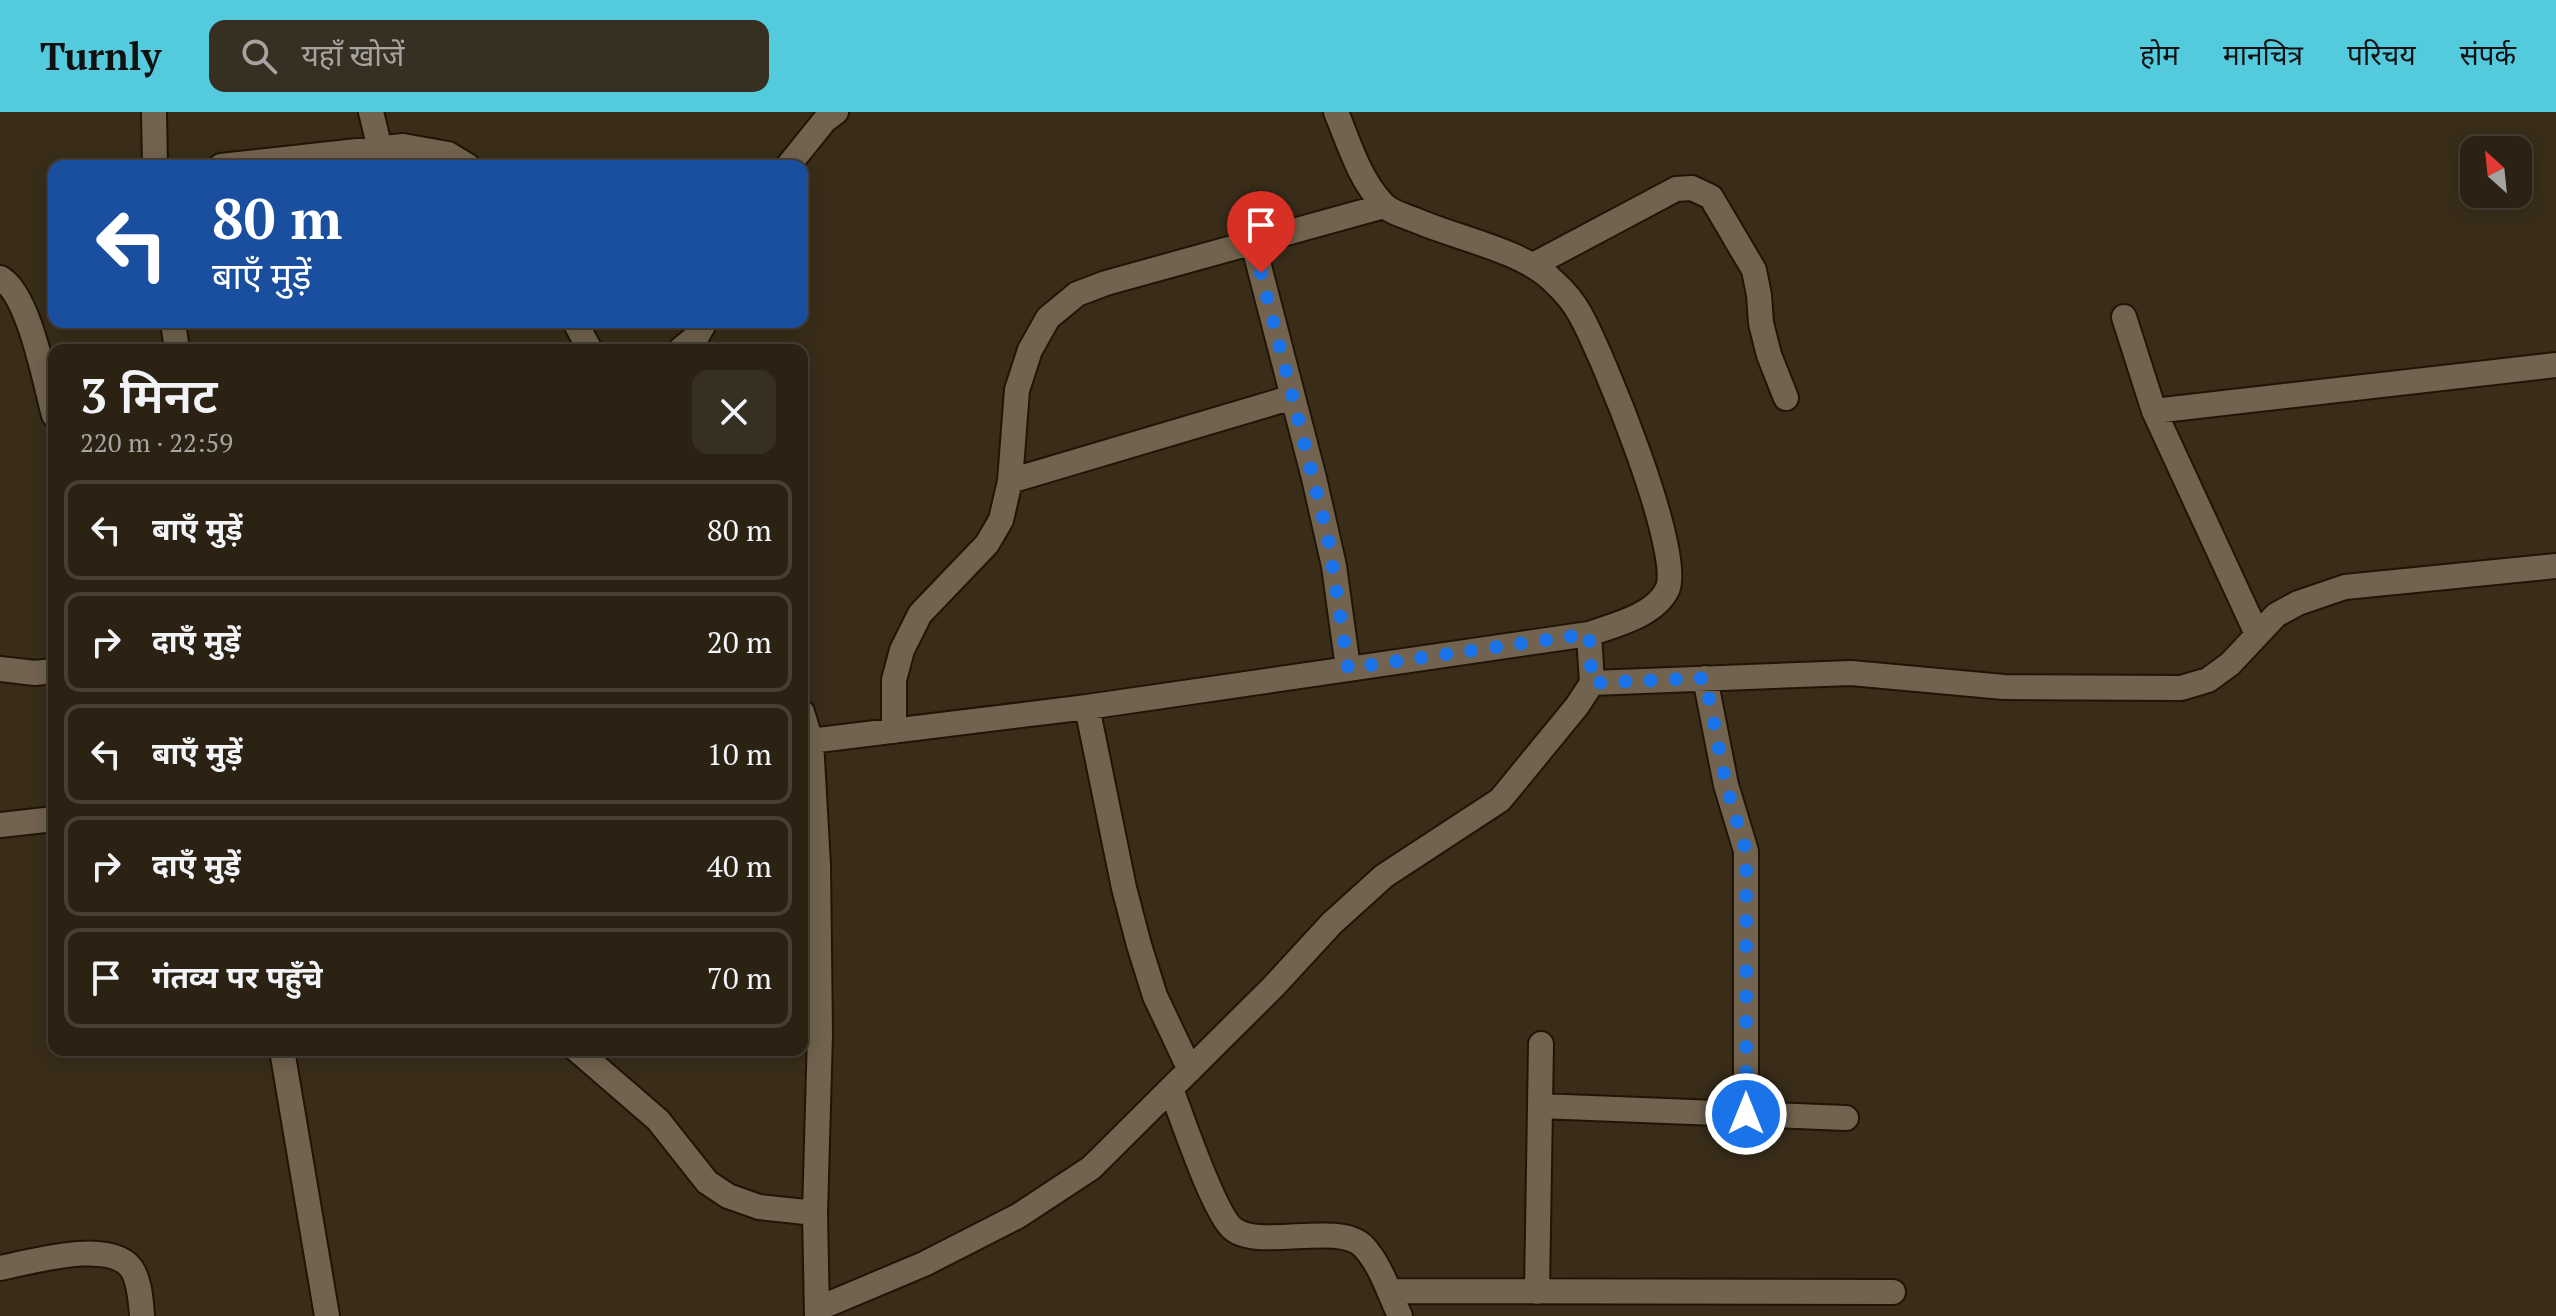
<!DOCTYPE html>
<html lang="hi">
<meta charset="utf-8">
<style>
body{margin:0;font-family:"PT Serif","Noto Sans Devanagari",serif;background:#372f22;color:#f1f3f6;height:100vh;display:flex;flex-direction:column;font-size:30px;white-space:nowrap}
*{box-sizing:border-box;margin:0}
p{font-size:26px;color:#a6a4a0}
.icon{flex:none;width:44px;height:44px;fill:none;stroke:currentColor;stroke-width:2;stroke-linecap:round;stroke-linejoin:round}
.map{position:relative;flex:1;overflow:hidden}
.details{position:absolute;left:48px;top:232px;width:760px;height:712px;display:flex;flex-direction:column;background:#2b2214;border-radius:16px;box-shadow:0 4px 20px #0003,0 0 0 2px #473f34}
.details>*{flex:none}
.banner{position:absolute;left:48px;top:48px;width:760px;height:168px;border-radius:16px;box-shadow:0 4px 20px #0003,0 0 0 2px #473f34;background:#1a4fa0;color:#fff;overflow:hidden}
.needle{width:52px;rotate:333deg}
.fabs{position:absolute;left:2460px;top:24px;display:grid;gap:16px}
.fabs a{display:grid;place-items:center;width:72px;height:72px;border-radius:16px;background:#2b2214;box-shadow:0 4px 20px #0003,0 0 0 2px #473f34;font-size:40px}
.pin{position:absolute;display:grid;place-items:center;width:68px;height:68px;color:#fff;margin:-82px -34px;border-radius:50% 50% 50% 0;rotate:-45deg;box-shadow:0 0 8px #0007}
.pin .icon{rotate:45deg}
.me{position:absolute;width:88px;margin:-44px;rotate:0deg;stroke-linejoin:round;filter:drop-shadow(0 0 6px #0008)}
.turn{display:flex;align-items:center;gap:28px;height:168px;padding:0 32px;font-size:36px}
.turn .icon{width:104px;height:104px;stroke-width:2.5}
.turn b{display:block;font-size:56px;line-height:68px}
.round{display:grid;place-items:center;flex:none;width:84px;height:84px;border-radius:16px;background:#372f22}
.head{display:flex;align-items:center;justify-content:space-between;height:136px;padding:0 32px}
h1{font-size:48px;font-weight:600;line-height:60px}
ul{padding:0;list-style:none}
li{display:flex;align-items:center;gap:24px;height:100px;margin:0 16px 12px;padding:0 16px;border:4px solid #473f34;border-radius:16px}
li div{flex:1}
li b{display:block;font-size:30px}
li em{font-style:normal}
header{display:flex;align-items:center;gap:48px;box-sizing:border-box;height:112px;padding:0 40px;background:#54cadd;color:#111}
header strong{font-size:38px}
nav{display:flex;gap:44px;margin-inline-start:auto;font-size:28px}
.search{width:560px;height:72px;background:#372f22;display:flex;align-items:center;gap:20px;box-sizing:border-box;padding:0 28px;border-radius:16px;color:#a6a4a0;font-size:30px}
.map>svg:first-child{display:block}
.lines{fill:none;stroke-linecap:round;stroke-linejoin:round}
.minor-casing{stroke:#201504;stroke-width:28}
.minor{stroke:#71634f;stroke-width:24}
.route{stroke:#1a73e8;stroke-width:14;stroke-dasharray:0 25.2}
</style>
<header>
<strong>Turnly</strong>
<div class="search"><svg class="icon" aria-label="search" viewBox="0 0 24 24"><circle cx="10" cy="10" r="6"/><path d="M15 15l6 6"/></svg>यहाँ खोजें</div>
<nav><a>होम</a><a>मानचित्र</a><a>परिचय</a><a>संपर्क</a></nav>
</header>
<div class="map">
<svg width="2556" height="1204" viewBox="0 0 2556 1204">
<rect width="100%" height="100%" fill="#392d1a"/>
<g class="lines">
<g class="minor-casing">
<path id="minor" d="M154,0L155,54
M371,0L380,37
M221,54L403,34L448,42L468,54
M788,54L825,8L836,0
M1253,131L1314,366L1334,454L1348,556
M1535,152L1676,77L1692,76L1711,85L1754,158L1759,183L1761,211L1769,243L1786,286
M0,166C29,181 45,271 54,303
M2124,205L2154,299L2257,522
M173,210L177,238
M575,210L590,238
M680,238L697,224L705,210
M2154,299L2556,253
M1010,369L1293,285
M0,557L35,561L54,559
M1705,566L1726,673L1746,739V1002
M1592,571L1851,561L2004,575L2181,576L2208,568L2230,552L2276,503L2298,491L2345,475L2556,454
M1087,595L1124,776L1139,833L1155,884L1190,958
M802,600L811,629L818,753L820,922L815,1101L817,1204
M894,619V568L902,538L920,502L987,432L1001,408L1010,369L1017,278L1030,238L1048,206L1077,182L1106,171L1384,94
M802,630L1087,595L1589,522C1614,513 1654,504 1667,478C1685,443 1602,241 1580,202C1574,191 1563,178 1553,169C1524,139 1456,126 1415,108C1405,104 1390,100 1383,92C1359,67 1349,31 1336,0
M0,713L54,707
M282,938L327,1204
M577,938L658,1008L707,1070L728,1084L759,1095L815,1101
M1171,977C1182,1005 1213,1099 1232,1116C1257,1139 1337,1109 1363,1134C1381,1153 1389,1181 1400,1204
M1540,994L1846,1006
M0,1156C31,1150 117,1124 134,1161C140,1174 141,1190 142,1204
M1389,1179L1893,1180
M1537,1180L1541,932
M817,1197L924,1152L1018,1104L1091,1056L1273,875L1332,811L1384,764L1500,688L1577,594L1592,571L1589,522"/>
</g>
<use href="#minor" class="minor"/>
</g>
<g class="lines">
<path class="route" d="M1261,161L1328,425L1348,556L1589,522L1592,571L1705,566L1726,673L1746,739V1002"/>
</g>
</svg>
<div class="fabs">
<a><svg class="needle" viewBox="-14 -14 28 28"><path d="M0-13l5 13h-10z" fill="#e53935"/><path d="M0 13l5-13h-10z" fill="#a6a4a0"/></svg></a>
</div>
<div class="pin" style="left:1261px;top:161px;background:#d93025"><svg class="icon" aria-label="arrive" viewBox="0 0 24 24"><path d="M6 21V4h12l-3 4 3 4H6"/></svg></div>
<svg class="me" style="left:1746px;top:1002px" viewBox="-20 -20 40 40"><circle r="17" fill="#1a73e8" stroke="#fff" stroke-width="3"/><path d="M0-11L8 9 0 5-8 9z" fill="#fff"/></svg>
<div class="banner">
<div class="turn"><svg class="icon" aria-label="left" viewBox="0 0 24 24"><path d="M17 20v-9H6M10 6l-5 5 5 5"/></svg><div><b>80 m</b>बाएँ मुड़ें</div></div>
</div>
<section class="details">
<div class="head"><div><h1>3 मिनट</h1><p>220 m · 22:59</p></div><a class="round"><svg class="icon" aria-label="close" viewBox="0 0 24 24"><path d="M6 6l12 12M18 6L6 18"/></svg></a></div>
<ul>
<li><svg class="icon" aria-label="left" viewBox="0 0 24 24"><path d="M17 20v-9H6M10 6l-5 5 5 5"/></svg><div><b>बाएँ मुड़ें</b></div><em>80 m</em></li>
<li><svg class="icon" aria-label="right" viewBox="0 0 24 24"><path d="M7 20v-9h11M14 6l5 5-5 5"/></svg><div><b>दाएँ मुड़ें</b></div><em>20 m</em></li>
<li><svg class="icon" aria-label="left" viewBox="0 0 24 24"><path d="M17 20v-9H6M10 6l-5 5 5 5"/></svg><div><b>बाएँ मुड़ें</b></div><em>10 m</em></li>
<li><svg class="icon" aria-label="right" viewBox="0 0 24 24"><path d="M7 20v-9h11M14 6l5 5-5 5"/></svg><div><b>दाएँ मुड़ें</b></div><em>40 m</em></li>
<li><svg class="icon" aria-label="arrive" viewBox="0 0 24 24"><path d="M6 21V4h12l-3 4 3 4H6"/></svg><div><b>गंतव्य पर पहुँचे</b></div><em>70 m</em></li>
</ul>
</section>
</div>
